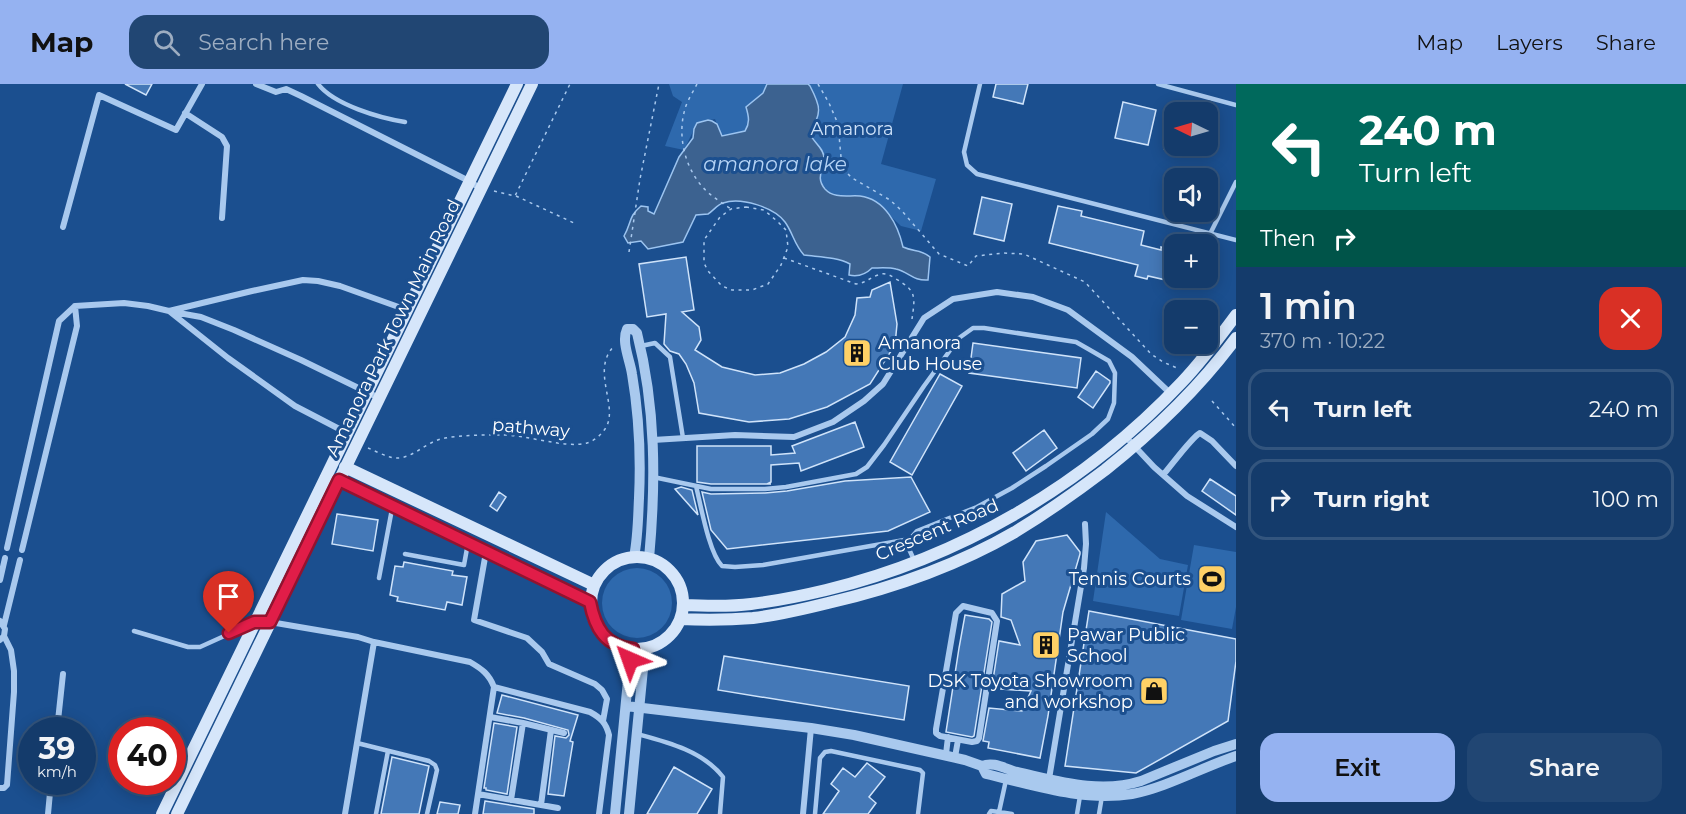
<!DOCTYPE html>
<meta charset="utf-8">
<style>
body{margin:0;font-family:Montserrat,sans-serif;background:#214673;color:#f1f3f6;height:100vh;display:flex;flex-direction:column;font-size:22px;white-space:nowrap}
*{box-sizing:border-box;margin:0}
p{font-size:20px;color:#9dadc1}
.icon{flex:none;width:33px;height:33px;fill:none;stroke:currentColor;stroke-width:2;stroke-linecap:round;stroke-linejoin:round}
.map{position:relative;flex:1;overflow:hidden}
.sheet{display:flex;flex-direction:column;background:#143b6b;width:450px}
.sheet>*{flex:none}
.guide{background:#00695c;color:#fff;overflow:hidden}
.needle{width:39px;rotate:275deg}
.tools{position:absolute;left:1164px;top:18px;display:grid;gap:12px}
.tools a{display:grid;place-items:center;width:54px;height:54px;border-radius:12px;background:#143b6b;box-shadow:0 3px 15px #0003,0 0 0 2px #33557e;font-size:30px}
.speed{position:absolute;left:18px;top:633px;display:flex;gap:12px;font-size:30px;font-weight:700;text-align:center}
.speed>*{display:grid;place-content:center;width:78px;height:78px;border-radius:50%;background:#143b6b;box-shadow:0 3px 15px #0003,0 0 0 2px #33557e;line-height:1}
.speed small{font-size:15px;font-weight:400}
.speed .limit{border:9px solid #d22;background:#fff;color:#111}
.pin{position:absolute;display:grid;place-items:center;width:51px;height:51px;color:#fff;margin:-62px -26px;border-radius:50% 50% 50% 0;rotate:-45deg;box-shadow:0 0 6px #0007}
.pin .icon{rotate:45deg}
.me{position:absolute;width:66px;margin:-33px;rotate:317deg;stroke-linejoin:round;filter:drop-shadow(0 0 4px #0008)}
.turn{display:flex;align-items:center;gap:21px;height:126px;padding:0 24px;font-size:27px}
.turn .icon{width:78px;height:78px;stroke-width:2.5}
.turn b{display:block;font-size:42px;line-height:51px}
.then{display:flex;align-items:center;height:57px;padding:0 24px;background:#0003;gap:12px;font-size:22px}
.round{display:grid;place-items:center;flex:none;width:63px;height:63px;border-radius:18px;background:#214673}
.head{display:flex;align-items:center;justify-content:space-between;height:102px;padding:0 24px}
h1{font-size:36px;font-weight:600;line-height:45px}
.primary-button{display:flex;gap:12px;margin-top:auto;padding:12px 24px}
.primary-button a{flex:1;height:69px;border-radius:18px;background:#95b2f1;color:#111;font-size:24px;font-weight:600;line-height:69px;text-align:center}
.primary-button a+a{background:#214673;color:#f1f3f6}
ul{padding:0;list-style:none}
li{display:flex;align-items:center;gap:18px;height:81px;margin:0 12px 9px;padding:0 12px;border:3px solid #33557e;border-radius:18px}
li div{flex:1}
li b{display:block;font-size:22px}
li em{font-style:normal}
header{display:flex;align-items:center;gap:36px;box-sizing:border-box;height:84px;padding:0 30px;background:#95b2f1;color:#111}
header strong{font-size:28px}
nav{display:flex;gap:33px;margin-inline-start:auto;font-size:21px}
.search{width:420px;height:54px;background:#214673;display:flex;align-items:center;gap:15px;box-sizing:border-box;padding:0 21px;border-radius:18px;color:#9dadc1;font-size:22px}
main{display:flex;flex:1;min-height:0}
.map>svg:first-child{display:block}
.green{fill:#2e69ad}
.water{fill:#3c6290;stroke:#9cc4f0;stroke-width:1.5}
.building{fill:#4478b7;stroke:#cfe3fa;stroke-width:1.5}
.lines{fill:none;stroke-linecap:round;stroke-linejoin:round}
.path{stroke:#a9c9ee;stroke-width:1.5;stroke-dasharray:3 4.5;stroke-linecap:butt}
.service{stroke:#a9c9ee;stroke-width:4.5}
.minor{stroke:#a9c9ee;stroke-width:6}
.tertiary{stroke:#a9c9ee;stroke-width:10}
.secondary{stroke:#d6e6fa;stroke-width:12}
.route-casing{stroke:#92132f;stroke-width:15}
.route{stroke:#e11d48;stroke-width:10}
.labels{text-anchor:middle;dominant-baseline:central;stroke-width:6;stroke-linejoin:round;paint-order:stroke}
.park-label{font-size:18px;fill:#cfe3fa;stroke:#1b4f8f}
.street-label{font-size:18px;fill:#fff;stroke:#1b4f8f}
.poi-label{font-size:18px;fill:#fff;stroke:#1b4f8f;text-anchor:start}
.water-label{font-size:20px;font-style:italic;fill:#b5d3f5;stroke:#1b4f8f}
</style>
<header>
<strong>Map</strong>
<div class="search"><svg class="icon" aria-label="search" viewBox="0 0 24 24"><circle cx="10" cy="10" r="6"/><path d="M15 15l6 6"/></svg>Search here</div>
<nav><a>Map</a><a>Layers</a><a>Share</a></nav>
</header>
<main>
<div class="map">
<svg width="1236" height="730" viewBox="0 0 1236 730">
<rect width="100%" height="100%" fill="#1b4f8f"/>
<path class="green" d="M669,0H767L763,8L746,23L749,35L746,47L721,52L715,35L697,39L684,66L665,62L682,18L673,12Z
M808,0H903L881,80L936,95L921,147L901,142L885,127L862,112H841L831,110L820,98L822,66L812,55L820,25Z
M1106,428L1160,475L1188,481L1179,532L1093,517Z
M1194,461L1236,468V523L1232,545L1181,536Z
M602 519a35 35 0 1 1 70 0a35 35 0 1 1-70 0Z"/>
<path class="water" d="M767,0H808L810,2C822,25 821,27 810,50C814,59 824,64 824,74C824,86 815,93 825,105C834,115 848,111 860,112C885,115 898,141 903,163C914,168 921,165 930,173L928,196C913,197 909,188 896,185C889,183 879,184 872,184C865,191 858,193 849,191L850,180C837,173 819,173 804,171C794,160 793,149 785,138C774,123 741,113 723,119C718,120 713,127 708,130L696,131L683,158L648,165L641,157L628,159L624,152C632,138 628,133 641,122L648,123V127L654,130L679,73L693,54L694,45L697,39L708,36L712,37L717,40L722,52L745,47C750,39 749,33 746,23L763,9Z"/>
<path class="building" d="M125,0H152L146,11Z
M996,0H1028L1023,20L993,13Z
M1123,18L1156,26L1148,61L1115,54Z
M1171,31H1174V62H1198L1196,71L1164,65Z
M982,113L1012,120L1004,157L974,150Z
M1058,122L1082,127L1081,132L1144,147L1141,161L1161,166V163L1173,166L1166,196L1148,192L1147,195L1135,192L1138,181L1049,159Z
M686,173L694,226L682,228L699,243L701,256L695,266L722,283L755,291L780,289L804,280L826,268L845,253L855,231L857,214L870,213L872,206L890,198L897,240L895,261L870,300L827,323L789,335L749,338L699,329L694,299L686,280L679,270L670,267L664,260L666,230L647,233L639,180Z
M973,259L1081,274L1077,304L969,289Z
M1096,287L1110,297V299L1093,324L1078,313Z
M940,290L962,302L912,391L890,378Z
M855,338L864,363L801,387L799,379L771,381V398L767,400H771H711L697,398V362H771V371L795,369L792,362Z
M1044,346L1057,364L1026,387L1013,369Z
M911,393L930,428L888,447L727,465L711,446L702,408L711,410L765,409L787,407L845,397Z
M1210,395L1236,412V431L1202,407Z
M681,403L692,406L698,431L675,405Z
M499,408L506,413L497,427L490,422Z
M337,430L378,436L373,467L332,460Z
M1067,451L1080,468V470L1063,528L1048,632L1040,674L988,664L989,658L983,657L989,624L1022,627L1031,607L1001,605L1003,598L993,596L999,557L1020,561L1011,536L1001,533L1002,510L1025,497L1023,478L1036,457Z
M404,478L453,487L452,491L467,493L462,521L447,518L445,526L397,517L398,513L390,511L395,482L403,483Z
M1089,527L1236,555V577L1228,637L1136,689L1065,682Z
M965,531L989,535L992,538L974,652L972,653L946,648L959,564Z
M724,572L909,602L904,636L718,606Z
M502,611L578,631L570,657L573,658L564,712L548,710L555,652L566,654L569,651L568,646L524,634L497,629Z
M494,639L517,643L507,710L486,706V704H484Z
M392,673L429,682L419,730H381Z
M867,679L885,693L869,713L876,719L868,730H823L839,707L831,700L843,684L855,693Z
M674,683L712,705L697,730H647Z
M485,717L534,725V730H483Z
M440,718L460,721L458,730H437Z"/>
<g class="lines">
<path class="path" d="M697,0C693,8 687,17 685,25C676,55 687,92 711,111C717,116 724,120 731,125
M818,0L829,19L838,40L842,84L852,94L890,116L902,127L939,170L968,182L976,172L1004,169L1024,170L1085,198L1151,270L1163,278L1177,284
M494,107L515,112L570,0
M516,112L574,139
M746,123L764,126L777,137L786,146L788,163L781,181L768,200L752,206H732L722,202L708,187L704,179V156L720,133L731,125Z
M629,168L640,95L659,0
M784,174L856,200C866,199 869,194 878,191C885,188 890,191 896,195C917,207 915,213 912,235
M1212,317L1236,344
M368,364C375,367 383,371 390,373C410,379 425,357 445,354C462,351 482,351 500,351C525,350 565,365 587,359C594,357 601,351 605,345C620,323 590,287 614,262"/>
<path class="service" d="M318,0C334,21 380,34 405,38
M980,0L964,68L967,81L977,90L1236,156
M1158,0L1236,21
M1211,148L1236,98
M641,262L655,259L670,273L683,354
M653,393L711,405H765L786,403L856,390L867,383L884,361L924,302L959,254L973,244H984L1076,258L1090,266L1109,277L1115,289L1114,319L1108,335L1092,350L1046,382L1012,404L977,423L917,447L910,455L909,465L914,476
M696,402C701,422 709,469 722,482L735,483L763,481L910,455
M405,470L464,481L468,459
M379,494L392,425
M134,547L188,563H200L253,539
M637,650C667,658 703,667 723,693L720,730
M357,659L429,677L435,681L437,686L427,730
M1006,696L999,728L1012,730
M376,730L388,667
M815,730L820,674L825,668L831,667L920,686L923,689L918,730
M989,730L991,727L999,728
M1077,730L1080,712
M1099,730L1102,712"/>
<path class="minor" d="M256,0L276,8L286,5L301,12L469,97L481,105
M185,29L222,53L227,62L222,134
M63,143L99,11L176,46L202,0
M169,227L252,207L303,196L318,197L340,202L407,226
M173,228L201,233L234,246L301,276L379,314
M1125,352L1154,383L1187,412L1236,443
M653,356L735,351L794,353L833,338L864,317L883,300L924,234L953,215L997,208L1033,213L1068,226L1132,273L1170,309
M1163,391C1171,382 1192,353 1200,349L1212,357L1236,382
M7,464L59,237L75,222L124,219L148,222L169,227L228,274L295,322L347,349
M22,466L77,242L75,222
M486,468L474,536L527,554L542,568L549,580L595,600L602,606L607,615L603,637
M0,496L5,474
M963,522L992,529L997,537L979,654L977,657L972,658L940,652L936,649V645L956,529Z
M0,537L5,545L4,552L0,556
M270,538L358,553L374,558L470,578C482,585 489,590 494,603L475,730
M4,541L20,476
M494,603L590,628C601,634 606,639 609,651L599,730
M490,633L523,639L511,716
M523,639L564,649
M57,646L63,590
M946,670L948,653
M955,673L958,656
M1049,695L1084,484L1086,460L1085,440
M0,704H4L7,701L14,608V587L11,566L4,552
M478,710L558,724
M541,721L551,646
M48,730L51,698
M345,730L374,558
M803,730L811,644"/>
<path class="tertiary" d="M634,473C638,453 638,434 639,414C641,372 639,331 632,290C630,276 621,258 627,245H633L637,249C656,324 656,398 649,475
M626,622L811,644L854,651L965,676L982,682L986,690C1033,701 1083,718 1132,710C1165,704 1203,683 1236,672
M982,682C994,677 1005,685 1017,688C1058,697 1100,710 1141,697L1214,667L1236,660
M615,730L630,576L633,565
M629,730L645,564"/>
<path class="secondary" d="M345,383L594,501
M339,396L590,518
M591 519a46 46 0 1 1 92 0a46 46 0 1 1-92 0Z
M683,521C705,522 728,523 751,520C776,517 801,512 826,506C962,473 1086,400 1182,298C1202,277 1219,254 1236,231
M680,535C704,536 728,536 753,534C778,531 804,525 828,519C893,504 958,481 1015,448C1046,429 1076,408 1105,386C1154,347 1199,304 1236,254
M162,730L517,0
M177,730L532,0"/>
</g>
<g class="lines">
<g class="route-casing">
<path id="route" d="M229,549L254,538H270L339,396L590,518C595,544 605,562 633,565L630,576"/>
</g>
<use href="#route" class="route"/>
</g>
<defs>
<g id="building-square" transform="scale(1.5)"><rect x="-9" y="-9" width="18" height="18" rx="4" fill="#ffd166" stroke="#1b4f8f"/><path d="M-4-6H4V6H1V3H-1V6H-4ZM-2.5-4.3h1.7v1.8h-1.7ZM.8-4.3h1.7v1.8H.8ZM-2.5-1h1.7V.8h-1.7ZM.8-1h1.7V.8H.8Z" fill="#111"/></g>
<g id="stadium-square" transform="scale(1.5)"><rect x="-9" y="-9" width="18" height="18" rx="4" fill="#ffd166" stroke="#1b4f8f"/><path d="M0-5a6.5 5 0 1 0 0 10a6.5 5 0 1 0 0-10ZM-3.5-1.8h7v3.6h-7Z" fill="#111"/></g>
<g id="shop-square" transform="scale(1.5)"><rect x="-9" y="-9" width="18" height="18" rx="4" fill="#ffd166" stroke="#1b4f8f"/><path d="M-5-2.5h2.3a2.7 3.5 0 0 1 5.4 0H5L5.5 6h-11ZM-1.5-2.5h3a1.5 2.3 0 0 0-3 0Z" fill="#111"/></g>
</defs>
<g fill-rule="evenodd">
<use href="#building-square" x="857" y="269"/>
<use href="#stadium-square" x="1212" y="495"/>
<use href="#building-square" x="1046" y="561"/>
<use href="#shop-square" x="1154" y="607"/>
</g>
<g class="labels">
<g class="park-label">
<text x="852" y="45">Amanora</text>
</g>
<g class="street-label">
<text transform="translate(393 244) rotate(-64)">Amanora Park Town Main Road</text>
<text transform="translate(531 344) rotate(5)">pathway</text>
<text transform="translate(937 446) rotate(-23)">Crescent Road</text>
</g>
<g class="poi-label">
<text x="878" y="259">Amanora<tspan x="878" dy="21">Club House</tspan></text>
<text x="1191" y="495" text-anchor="end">Tennis Courts</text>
<text x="1067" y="551">Pawar Public<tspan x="1067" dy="21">School</tspan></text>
<text x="1133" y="597" text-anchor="end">DSK Toyota Showroom<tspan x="1133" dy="21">and workshop</tspan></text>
</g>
<g class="water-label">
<text x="775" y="80">amanora lake</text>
</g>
</g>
</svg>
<div class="tools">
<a><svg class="needle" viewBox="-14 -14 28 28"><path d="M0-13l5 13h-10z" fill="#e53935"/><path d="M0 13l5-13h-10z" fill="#9dadc1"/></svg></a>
<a><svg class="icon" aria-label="sound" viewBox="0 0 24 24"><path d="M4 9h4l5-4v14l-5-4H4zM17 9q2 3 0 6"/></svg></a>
<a>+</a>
<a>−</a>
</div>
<div class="speed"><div>39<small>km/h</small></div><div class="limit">40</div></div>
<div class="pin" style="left:229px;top:549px;background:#d93025"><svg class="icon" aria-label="arrive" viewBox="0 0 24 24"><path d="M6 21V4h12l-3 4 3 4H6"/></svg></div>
<svg class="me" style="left:630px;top:576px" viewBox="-20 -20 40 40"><path d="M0-17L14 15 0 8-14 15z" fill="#e11d48" stroke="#fff" stroke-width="4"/></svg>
</div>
<section class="sheet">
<div class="guide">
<div class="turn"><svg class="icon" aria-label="left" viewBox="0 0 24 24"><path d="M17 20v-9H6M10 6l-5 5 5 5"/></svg><div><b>240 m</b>Turn left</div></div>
<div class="then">Then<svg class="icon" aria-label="right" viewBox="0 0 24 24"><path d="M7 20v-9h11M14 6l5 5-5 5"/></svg></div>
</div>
<div class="head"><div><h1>1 min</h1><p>370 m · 10:22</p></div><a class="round" style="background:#d93025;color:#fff"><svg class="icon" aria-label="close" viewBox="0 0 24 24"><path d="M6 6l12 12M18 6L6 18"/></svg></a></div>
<ul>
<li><svg class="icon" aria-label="left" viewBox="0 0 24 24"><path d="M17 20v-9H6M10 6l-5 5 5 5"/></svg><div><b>Turn left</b></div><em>240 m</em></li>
<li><svg class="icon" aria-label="right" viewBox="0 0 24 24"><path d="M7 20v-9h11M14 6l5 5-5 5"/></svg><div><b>Turn right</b></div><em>100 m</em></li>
</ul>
<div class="primary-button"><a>Exit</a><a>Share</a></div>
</section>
</main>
